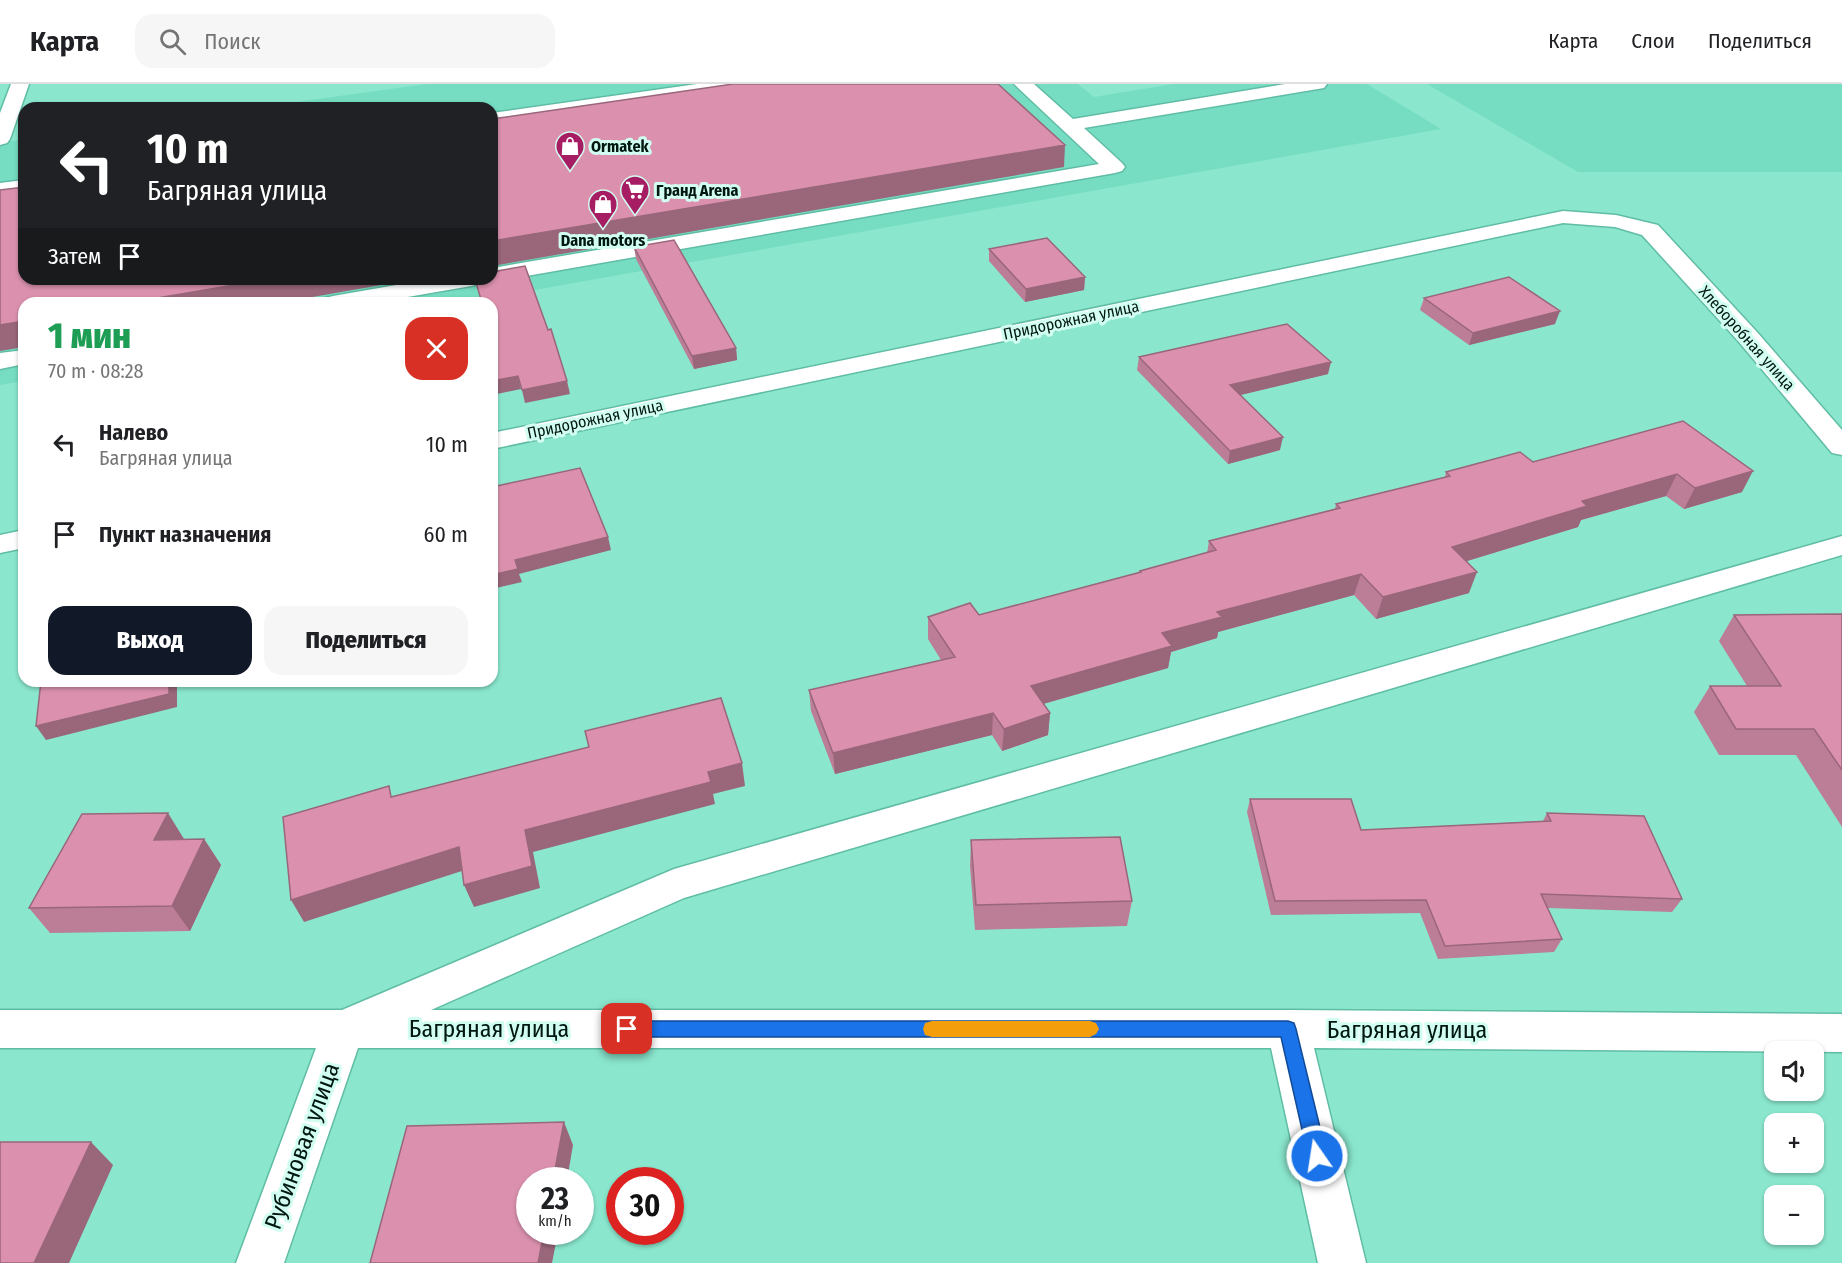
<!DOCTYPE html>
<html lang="ru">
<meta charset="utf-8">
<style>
body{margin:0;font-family:"Fira Sans Condensed",sans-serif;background:#f6f6f6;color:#202124;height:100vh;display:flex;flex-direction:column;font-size:22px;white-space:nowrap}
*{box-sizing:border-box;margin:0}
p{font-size:20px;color:#757577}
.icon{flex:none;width:33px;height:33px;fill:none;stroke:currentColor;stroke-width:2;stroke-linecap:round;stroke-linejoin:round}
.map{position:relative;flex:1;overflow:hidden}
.sheet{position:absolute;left:18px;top:213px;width:480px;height:390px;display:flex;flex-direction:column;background:#fff;border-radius:18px;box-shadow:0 2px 4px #0004}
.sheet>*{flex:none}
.hud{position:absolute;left:18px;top:18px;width:480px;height:183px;border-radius:18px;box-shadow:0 2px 4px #0004;background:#202124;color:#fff;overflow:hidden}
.buttons{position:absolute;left:1764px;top:957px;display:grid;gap:12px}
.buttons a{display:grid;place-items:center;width:60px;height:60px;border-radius:12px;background:#fff;box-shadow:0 2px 4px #0004;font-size:30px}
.speed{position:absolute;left:516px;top:1083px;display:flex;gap:12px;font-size:30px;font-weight:700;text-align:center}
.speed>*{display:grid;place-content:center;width:78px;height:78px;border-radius:50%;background:#fff;box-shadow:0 2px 4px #0004;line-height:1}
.speed small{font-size:15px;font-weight:400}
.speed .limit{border:9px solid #d22;background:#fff;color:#111}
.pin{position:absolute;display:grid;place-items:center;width:51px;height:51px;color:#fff;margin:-26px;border-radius:12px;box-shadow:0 3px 9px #0006}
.me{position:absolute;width:66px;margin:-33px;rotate:347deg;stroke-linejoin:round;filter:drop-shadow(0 0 4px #0008)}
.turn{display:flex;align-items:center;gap:21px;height:126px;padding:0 30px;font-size:27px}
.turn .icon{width:78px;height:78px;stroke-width:2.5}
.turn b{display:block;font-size:42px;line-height:51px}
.then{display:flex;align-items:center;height:57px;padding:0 30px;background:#0003;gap:12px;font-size:22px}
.round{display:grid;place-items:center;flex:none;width:63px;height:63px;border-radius:18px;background:#f6f6f6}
.headline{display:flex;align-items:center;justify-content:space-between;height:102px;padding:0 30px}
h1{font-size:36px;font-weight:800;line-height:45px;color:#1e9e55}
.button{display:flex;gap:12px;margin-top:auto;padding:12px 30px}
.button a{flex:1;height:69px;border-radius:18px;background:#111827;color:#fff;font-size:24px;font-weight:800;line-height:69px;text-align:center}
.button a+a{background:#f6f6f6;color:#202124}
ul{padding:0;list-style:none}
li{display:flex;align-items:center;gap:18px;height:90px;padding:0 30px}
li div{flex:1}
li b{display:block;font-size:22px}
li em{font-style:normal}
header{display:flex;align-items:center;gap:36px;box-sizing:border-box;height:84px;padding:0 30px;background:#fff;border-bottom:2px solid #e0e0e0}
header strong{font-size:28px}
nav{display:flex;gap:33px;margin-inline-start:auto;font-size:21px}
.search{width:420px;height:54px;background:#f6f6f6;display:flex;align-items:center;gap:15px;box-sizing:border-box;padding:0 21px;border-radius:18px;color:#757577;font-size:22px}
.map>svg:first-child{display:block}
.built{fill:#76ddc2}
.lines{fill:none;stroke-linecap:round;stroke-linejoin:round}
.minor-casing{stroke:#60bda5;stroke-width:3}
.minor{fill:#fff;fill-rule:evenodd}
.wall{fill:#bc7d96}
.shaded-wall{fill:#99667a}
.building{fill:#db91ae;stroke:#99667a;stroke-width:1.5}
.route{fill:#1a73e8;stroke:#114b97;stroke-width:1.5}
.slow{fill:#f59e0b}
.labels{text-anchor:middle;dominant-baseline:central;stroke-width:6;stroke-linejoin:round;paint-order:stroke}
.far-poi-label{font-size:16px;font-weight:bold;fill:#001710;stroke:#d2fef1;text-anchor:start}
.far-street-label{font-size:16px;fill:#001710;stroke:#d2fef1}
.near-street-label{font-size:24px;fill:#001710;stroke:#d2fef1}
</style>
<header>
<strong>Карта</strong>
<div class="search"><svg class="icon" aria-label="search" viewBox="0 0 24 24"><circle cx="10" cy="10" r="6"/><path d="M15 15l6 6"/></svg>Поиск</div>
<nav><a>Карта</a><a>Слои</a><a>Поделиться</a></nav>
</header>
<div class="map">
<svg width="1842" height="1179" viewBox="0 0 1842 1179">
<rect width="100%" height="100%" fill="#8ae7ce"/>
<path class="built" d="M427,0H1078L1094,13L1174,0H1367L1441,45L461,219H24V297L0,301V59L24,55V195H492V24H252Z
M1427,0H1842V88H1578Z"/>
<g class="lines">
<g class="minor-casing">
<path id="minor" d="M11,0H29L10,55L7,59L0,61V29Z
M697,0H744L741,4L735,5L492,41V29Z
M1014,0H1034L1073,35L1285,0H1327L1324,4L1084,44L1122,79L1125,83L1122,87L1115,89L492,198L483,195H492V184L1099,80Z
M24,96V108L0,111V99Z
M1563,127L1616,131L1658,141L1757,248L1842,346V371L1832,369L1739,258L1642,151L1615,143L1563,139L492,365V349Z
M431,195H482L479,200L471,202L373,219H321L325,214L333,212Z
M24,266V280L0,285V269Z
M24,446V464L0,469V451Z
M1842,452V471L684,814L431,926H1288L1842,930V968L1314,964L1366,1179H1318L1271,964H358L284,1179H236L316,964H0V926H342L674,785Z"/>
</g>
<use href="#minor" class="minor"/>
</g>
<path class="wall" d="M634,163L736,264L737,276L694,285L636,175Z
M989,165L1085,193L1084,206L1025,218L989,177Z
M1424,214L1555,240L1469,261L1420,226Z
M1139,273L1328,290L1240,311L1280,366L1228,380L1137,286Z
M1683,337L1742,408L1684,425L1666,412L1581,436L1578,443L1467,477L1469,509L1376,535L1354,511L1218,548L1217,554L1171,568L1168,584L1043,620L1050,629L1048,651L1002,667L992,651L835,690L811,627L809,606L941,576L928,555V533L979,531L1139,489L1140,487L1207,469L1209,457L1335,425L1336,420L1445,393L1446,388L1533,378Z
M1842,530V743L1796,671H1719L1694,628L1710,602H1747L1719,557L1734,531Z
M1250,715L1361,746L1543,737L1547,729L1682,815L1672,828L1547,824L1562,855L1554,868L1438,875L1420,829L1271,831L1247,728Z
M184,755H204L221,781L190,847L50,849L29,824Z
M971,756L1132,817L1127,842L975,846L970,782Z"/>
<path class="shaded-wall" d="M1065,61L1064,83L492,182V157Z
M1085,193L1084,206L1025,218L1026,205Z
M270,195H416L278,219H128Z
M1560,227L1555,240L1469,261L1473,249Z
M24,237V263L0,267V241Z
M736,264L737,276L694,285L692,272Z
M1331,278L1328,290L1228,314L1230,301Z
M518,292L521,305L492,311V297Z
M567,297L570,310L525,319L522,306Z
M1283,353L1280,366L1228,380L1230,367Z
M1753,387L1742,408L1684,425L1695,404Z
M1677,390L1666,412L1581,436L1578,443L1444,484L1452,463L1582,417Z
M608,453L611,466L519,490L522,498L492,505V491L515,476Z
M1477,488L1469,509L1376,535L1383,513Z
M1361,490L1354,511L1218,548L1217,554L1171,568L1168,584L1029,624L1031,602L1217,528Z
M169,597H177V623L46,656L36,642Z
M993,629L992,651L835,690L833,669Z
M1050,629L1048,651L1002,667L1004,645Z
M742,679L745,702L713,710L715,720L533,768L540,804L474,823L464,801L525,746L708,688Z
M168,729L184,755L171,782L154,756Z
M204,755L221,781L190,847L172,822Z
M459,763L468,785L304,838L291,816Z
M564,1038L573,1061L567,1096H553Z
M91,1058L113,1081L69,1179H34Z
M544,1148H558L552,1179H538Z"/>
<path class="building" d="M733,0H998L1065,61L492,157V35Z
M24,103V195H270L128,219H24V237L0,241V106Z
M1047,154L1085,193L1026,205L989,165Z
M674,156L736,264L692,272L634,163Z
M525,182L548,246L551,245L567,297L522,306L518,292L492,297V257H494L492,251V219H482L475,195H492V188Z
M1509,193L1560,227L1473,249L1424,214Z
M1287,240L1331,278L1230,301L1283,353L1230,367L1139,273Z
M1683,337L1753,387L1695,404L1677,390L1582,417L1587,422L1452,463L1477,488L1383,513L1361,490L1217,528L1222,533L1162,549L1172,562L1031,602L1050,629L1004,645L993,629L833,669L809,606L955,573L928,533L970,519L979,531L1141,488L1140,487L1216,466L1209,457L1340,424L1336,420L1450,392L1446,388L1520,368L1533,378Z
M580,384L608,453L515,476L518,485L492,491V403Z
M1842,530V686L1814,645H1736L1710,602H1781L1734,531Z
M41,597H169V610L36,642Z
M721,614L742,679L708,688L711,698L525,746L532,782L464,801L459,763L291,816L283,733L389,702L391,713L589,663L585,647Z
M1250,715H1351L1361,746L1551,737L1547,729L1644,732L1682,815L1541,810L1562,855L1445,862L1426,816L1275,817Z
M168,729L154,756L204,755L172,822L29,824L82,730Z
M1120,753L1132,817L976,821L971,756Z
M564,1038L553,1096H530V1148H544L538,1179H370L407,1042Z
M0,1058H91L34,1179H0Z"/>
<path class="route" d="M627,937H1288L1294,939L1296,945L1327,1072L1324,1079L1317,1082L1311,1079L1308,1072L1281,953H627L621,951L619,945L621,940Z"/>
<path class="slow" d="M932,937H1090L1096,939L1099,945L1096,950L1090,953H932L925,951L923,945L925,939Z"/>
<defs>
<g id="shop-pin" transform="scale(1.5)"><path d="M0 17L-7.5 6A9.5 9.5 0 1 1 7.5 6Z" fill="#a61d64" stroke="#d2fef1"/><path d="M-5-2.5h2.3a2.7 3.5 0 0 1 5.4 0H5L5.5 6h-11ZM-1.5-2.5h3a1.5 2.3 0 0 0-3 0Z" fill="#fff"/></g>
<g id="supermarket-pin" transform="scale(1.5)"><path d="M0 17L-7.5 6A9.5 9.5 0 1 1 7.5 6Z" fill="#a61d64" stroke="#d2fef1"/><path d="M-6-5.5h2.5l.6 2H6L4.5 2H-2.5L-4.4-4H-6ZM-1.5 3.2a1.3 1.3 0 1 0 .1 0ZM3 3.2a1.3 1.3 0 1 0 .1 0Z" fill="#fff"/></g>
</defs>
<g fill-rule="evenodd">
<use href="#shop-pin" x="570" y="62"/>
<use href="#supermarket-pin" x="635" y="106"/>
<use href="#shop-pin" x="603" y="120"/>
</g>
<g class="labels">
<g class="far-poi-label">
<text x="591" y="62">Ormatek</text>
<text x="656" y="106">Гранд Arena</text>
<text x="603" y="156" text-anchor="middle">Dana motors</text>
</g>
<g class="far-street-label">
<text transform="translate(1071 236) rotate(-12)">Придорожная улица</text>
<text transform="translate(1747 254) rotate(48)">Хлеборобная улица</text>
<text transform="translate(595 335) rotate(-12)">Придорожная улица</text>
</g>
<g class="near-street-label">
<text x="489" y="945">Багряная улица</text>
<text x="1407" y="946">Багряная улица</text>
<text transform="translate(302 1062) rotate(-70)">Рубиновая улица</text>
</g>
</g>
</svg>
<div class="buttons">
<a><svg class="icon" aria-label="sound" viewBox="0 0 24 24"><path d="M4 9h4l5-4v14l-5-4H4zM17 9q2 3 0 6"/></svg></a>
<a>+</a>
<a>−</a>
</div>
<div class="speed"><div>23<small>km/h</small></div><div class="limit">30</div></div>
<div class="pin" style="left:627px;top:945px;background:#d93025"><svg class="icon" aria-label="arrive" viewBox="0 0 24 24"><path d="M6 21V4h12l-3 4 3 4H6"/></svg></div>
<svg class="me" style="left:1317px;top:1072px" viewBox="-20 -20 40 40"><circle r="17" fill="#1a73e8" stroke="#fff" stroke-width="3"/><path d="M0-11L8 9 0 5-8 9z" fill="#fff"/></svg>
<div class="hud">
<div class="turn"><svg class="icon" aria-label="left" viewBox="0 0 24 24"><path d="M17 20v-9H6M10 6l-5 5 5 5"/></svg><div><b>10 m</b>Багряная улица</div></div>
<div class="then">Затем<svg class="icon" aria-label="arrive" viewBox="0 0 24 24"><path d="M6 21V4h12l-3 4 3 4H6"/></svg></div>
</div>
<section class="sheet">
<div class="headline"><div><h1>1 мин</h1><p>70 m · 08:28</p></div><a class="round" style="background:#d93025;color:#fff"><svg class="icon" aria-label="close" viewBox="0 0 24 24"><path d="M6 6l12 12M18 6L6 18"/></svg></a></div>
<ul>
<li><svg class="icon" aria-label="left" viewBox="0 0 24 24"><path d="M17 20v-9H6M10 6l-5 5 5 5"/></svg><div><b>Налево</b><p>Багряная улица</p></div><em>10 m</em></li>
<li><svg class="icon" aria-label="arrive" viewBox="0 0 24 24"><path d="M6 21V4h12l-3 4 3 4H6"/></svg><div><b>Пункт назначения</b></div><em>60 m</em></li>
</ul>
<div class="button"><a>Выход</a><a>Поделиться</a></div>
</section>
</div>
